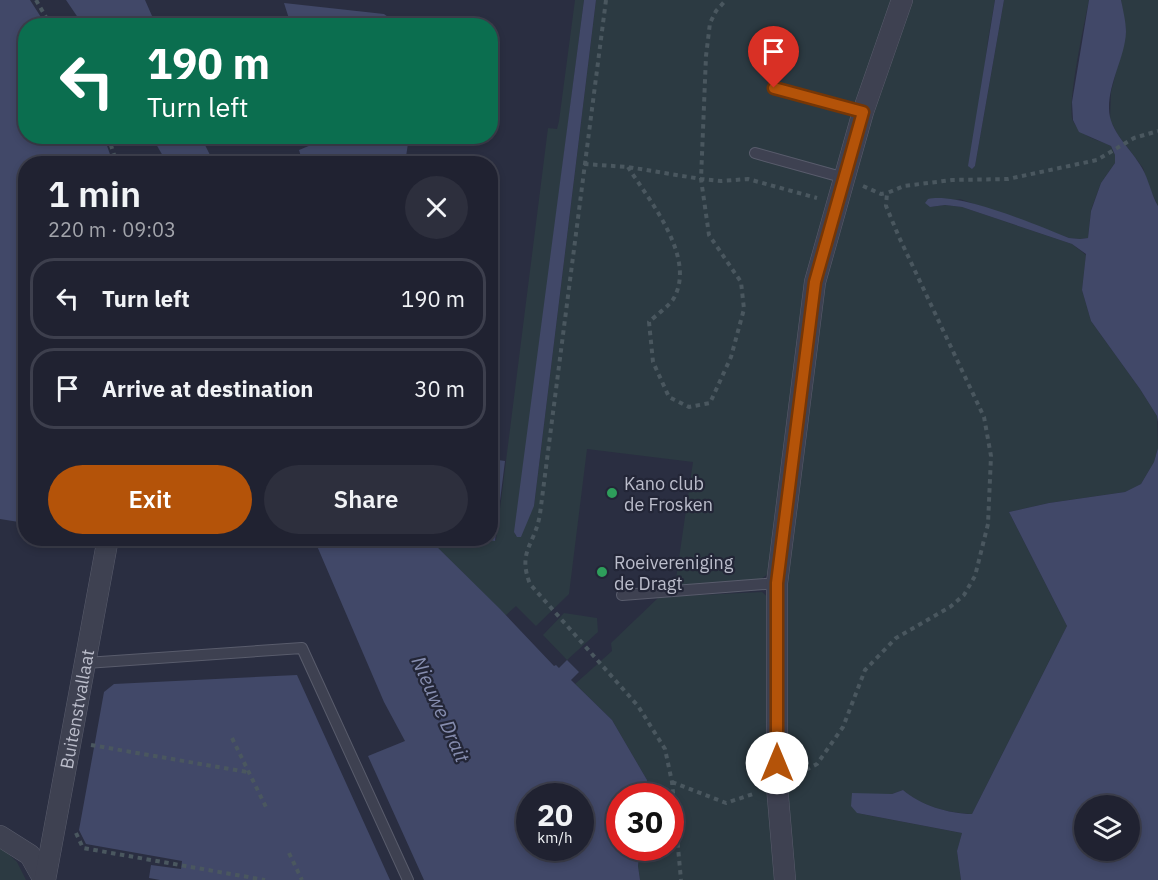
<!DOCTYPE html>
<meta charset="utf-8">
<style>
body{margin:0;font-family:"IBM Plex Sans",sans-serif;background:#2d2f3d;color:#f1f3f6;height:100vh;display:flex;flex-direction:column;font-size:22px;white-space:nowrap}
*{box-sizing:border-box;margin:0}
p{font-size:20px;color:#a2a4ab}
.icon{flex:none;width:33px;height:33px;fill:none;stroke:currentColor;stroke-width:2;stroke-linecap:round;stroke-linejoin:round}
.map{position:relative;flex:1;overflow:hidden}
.details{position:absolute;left:18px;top:156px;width:480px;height:390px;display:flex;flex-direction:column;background:#202231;border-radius:24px;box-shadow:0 3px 9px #0003,0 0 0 2px #3d3f4d}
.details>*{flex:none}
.top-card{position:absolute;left:18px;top:18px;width:480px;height:126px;border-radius:24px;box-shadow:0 3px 9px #0003,0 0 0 2px #3d3f4d;background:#0b6e4f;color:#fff;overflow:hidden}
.buttons{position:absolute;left:1074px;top:795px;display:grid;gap:12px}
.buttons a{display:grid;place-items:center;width:66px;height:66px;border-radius:50%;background:#202231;box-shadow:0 3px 9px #0003,0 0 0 2px #3d3f4d;font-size:30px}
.speed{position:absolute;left:516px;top:783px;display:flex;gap:12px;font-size:30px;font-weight:700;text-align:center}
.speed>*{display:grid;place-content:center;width:78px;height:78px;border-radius:50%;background:#202231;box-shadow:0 3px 9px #0003,0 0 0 2px #3d3f4d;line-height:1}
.speed small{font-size:15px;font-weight:400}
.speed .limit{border:9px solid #d22;background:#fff;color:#111}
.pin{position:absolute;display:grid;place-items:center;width:51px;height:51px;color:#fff;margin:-62px -26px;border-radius:50% 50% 50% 0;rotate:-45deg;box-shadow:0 0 6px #0007}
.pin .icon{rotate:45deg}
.me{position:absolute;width:66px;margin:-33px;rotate:0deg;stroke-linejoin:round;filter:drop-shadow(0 0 4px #0008)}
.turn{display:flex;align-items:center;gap:21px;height:126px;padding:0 30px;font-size:27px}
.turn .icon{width:78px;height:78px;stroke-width:2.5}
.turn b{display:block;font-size:42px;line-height:51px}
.round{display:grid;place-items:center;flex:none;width:63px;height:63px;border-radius:32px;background:#2d2f3d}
.headline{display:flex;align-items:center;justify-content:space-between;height:102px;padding:0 30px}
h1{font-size:36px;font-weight:600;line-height:45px}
.cta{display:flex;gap:12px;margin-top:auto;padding:12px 30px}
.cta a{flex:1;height:69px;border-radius:36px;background:#b45309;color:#fff;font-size:24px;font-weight:600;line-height:69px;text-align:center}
.cta a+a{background:#2d2f3d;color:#f1f3f6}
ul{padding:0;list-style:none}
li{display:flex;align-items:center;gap:18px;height:81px;margin:0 12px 9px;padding:0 18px;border:3px solid #3d3f4d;border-radius:24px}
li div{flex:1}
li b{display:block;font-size:22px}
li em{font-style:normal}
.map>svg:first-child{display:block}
.green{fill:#2c3a42}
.water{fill:#414868;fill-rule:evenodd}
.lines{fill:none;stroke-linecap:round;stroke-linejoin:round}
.service-casing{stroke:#595c6c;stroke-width:12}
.minor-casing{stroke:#595c6c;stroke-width:22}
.path{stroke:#4a575f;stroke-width:4;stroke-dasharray:4.5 4.5;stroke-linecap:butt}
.service{stroke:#3e4151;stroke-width:10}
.minor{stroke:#3e4151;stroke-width:21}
.route-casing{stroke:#753606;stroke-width:15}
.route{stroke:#b45309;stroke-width:10}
.leisure-dot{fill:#2e9e5b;stroke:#232637;stroke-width:2}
.labels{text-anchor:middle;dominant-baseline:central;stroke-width:4.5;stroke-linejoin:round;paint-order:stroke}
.poi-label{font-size:18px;fill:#bbbdcb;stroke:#232637;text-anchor:start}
.street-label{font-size:18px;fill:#bbbdcb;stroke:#232637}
.water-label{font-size:20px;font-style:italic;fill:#868daf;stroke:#232637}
</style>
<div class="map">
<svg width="1158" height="880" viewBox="0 0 1158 880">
<rect width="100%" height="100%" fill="#2a2e41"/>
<path class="green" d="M575,0H584L515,536L534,506L596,0H995L988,40L972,169L975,166L1004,0H1089C1085,20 1066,107 1073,121C1082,138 1097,139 1111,146L1115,155V163L1101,183L1091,210L1088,238L1080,239L1069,238L960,199L930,207L945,205L962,207L1072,244L1086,255L1082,290L1091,321L1140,389L1157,416L1158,448L1154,462L1141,484L1125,492L1049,503L1009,512L1067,626L972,814C948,813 920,806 903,790L892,794L857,813L962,833L957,851L961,880H640L638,866L640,848H670V796H645L647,780L612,720L575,684L612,651L611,643L659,597L762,592L771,600L768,574L758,581L675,586L693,462L587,449L569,594L536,626L516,606L505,616L429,539L496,540L548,128L557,129L559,121Z
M1121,0H1158V206L1149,187L1143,168L1118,135L1110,120L1111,92L1126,32Z
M564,613L597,618L598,632L567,660L543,635Z
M0,846L17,862L26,880H0Z"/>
<path class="water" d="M0,0H30L46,25L26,26V136L104,137L113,163L26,164L25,523L0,519Z
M66,0H145L156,25H83Z
M584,0H596L534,506L521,537H517L514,532Z
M995,0H1004L975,166L972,169L968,166Z
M1089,0H1121C1123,10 1126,22 1126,32C1125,57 1109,81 1109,108C1109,132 1131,148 1142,168C1149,180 1151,194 1158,206V422L1157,416L1140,389L1091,321L1082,290L1086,254L1072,244L962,207L945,205L930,207L925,203L928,199C959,192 1037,225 1069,238L1080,239L1088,238L1091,211L1101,183L1115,163V155L1111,146L1079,132L1073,120L1072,102Z
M284,3L384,14L399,25H291Z
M152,137H201L214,163H167Z
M322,137H409L405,163H303L299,150L323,140Z
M1158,448V880H961L957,851L962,833L857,813L851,806L852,793L892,794L903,790C920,805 949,814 972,814L1067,626L1009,512L1049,503L1125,492L1141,484L1154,462ZM1084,806H1130V850H1084Z
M491,459L505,461L495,541L480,539L490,538Z
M314,539H429L500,609L554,666L556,665L559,668L567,660L579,672L571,680L612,720L647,780L645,796H620V848H640L638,866L640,880H424L368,756L405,741L384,702ZM530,796H580V848H530Z
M297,675L390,880H160L149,878L151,865L181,869L182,861L86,844L79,830L95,742L104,692L114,684Z"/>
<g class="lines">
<g class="service-casing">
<path id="service" d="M774,88L863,112
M755,153L845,178
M622,595L777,583
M86,663L302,648L408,880"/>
</g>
<g class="minor-casing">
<g id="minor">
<path d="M0,836L30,855L44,880"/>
<path id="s1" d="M45,880L108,538"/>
<path d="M785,880L777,786V583L815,282L863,112L902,0"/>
</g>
</g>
<path class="path" d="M36,0L51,26
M606,0L540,514C535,545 517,551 530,584L638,706L665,749L672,782L681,880
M108,136L117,164
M584,164L628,167L701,179L721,181L748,179L817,198
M628,167C649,200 695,255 675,296C671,305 656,315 649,322L653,362L669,397L689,407L710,403L731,357L744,309L741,282L709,235L701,179L706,56L710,23L716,11L726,0
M863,186L881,194L887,193
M232,738L266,807
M91,745L247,772
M798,774L817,764L843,727L865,670L896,638L950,607L964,595L975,576L988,524L991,456L984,417L899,237L886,206L887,193L904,186L952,180L1008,179L1097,160L1134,138L1158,131
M672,782L726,803L756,793
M76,833L83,848L265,880
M289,853L302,880"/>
<use href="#service" class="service"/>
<use href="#minor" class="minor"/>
</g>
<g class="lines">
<g class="route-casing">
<path id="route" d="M774,88L863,112L815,282L777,583V763"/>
</g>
<use href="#route" class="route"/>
</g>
<g class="leisure-dot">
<circle cx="612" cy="493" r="6"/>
<circle cx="602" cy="572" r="6"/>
</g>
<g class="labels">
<g class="poi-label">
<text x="624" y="483">Kano club<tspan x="624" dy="21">de Frosken</tspan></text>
<text x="614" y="562">Roeivereniging<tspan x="614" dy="21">de Dragt</tspan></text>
</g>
<g class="street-label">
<text stroke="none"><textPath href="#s1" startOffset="174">Buitenstvallaat</textPath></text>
</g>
<g class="water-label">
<text transform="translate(441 709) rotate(66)">Nieuwe Drait</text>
</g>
</g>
</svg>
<div class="buttons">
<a><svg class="icon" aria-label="layers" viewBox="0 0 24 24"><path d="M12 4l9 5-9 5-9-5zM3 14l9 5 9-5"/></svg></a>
</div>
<div class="speed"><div>20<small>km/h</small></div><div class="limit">30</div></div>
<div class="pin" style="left:774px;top:88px;background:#d93025"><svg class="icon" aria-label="arrive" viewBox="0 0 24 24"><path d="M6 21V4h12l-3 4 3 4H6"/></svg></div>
<svg class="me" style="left:777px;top:763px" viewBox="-20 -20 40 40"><circle r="19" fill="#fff"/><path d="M0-13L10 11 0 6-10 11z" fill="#b45309"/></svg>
<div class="top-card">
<div class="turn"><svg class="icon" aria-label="left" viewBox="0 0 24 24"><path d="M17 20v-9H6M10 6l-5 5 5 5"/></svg><div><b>190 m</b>Turn left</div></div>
</div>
<section class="details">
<div class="headline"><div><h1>1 min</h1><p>220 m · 09:03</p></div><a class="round"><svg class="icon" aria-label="close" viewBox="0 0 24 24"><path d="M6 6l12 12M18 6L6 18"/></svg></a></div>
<ul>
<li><svg class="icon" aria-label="left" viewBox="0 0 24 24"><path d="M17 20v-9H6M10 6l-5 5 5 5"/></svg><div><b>Turn left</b></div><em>190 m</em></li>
<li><svg class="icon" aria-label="arrive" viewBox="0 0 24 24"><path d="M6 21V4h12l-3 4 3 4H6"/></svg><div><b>Arrive at destination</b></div><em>30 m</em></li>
</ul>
<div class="cta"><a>Exit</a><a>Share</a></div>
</section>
</div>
